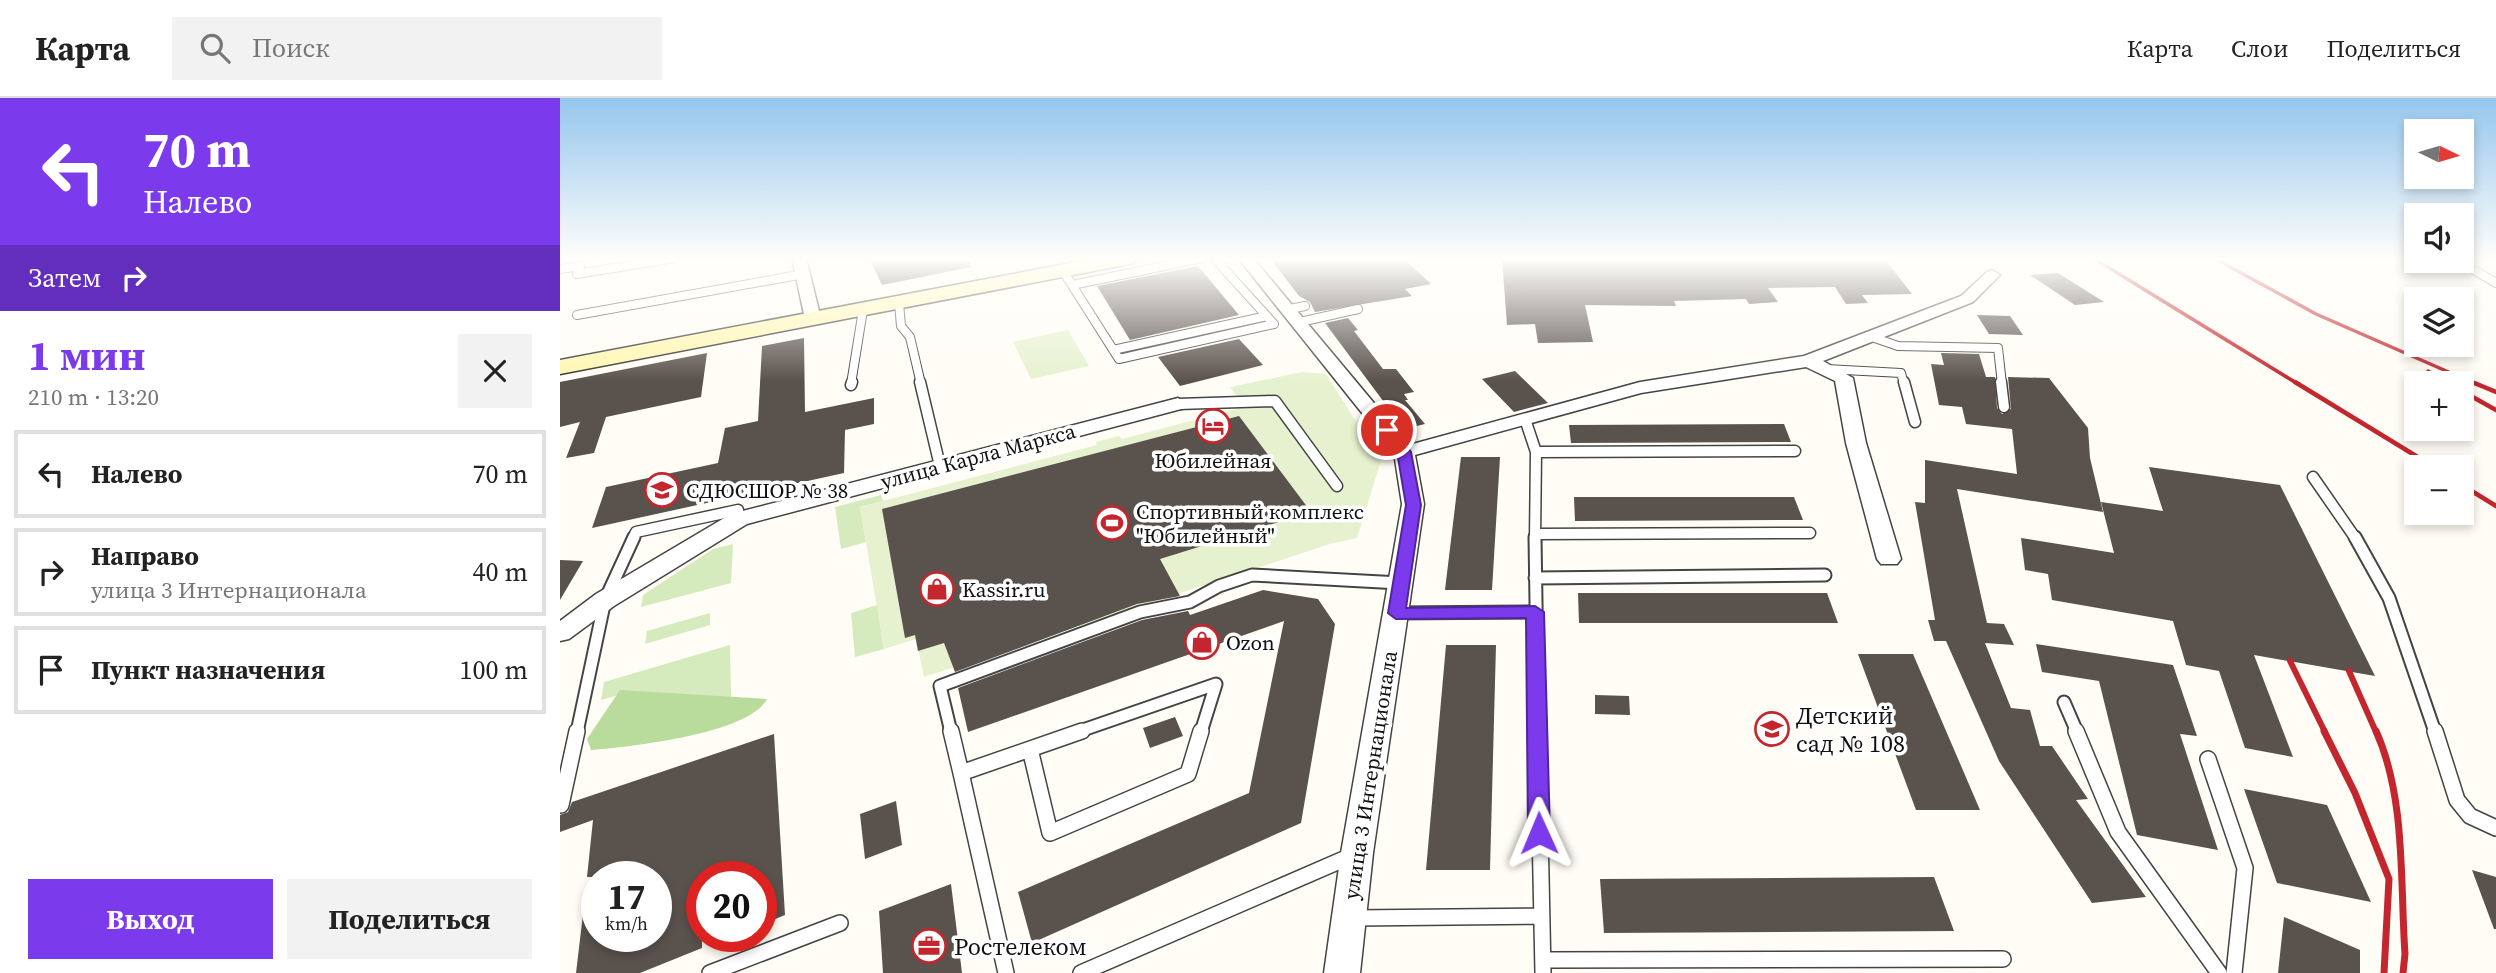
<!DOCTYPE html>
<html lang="ru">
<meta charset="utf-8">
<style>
body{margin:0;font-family:"Source Serif 4",serif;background:#f2f2f2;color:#222;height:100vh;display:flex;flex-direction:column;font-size:26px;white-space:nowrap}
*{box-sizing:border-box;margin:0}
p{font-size:23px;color:#767676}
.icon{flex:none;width:38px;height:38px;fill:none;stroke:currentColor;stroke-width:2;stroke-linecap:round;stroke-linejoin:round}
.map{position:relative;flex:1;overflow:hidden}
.side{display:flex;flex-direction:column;background:#fff;width:560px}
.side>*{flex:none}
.banner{background:#7c3aed;color:#fff;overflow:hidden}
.needle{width:46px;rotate:95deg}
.tools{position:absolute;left:1844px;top:21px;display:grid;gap:14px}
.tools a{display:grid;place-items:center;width:70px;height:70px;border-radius:0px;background:#fff;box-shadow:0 4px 10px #0003;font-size:35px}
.speed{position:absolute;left:21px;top:763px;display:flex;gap:14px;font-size:35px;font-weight:700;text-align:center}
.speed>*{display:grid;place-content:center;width:91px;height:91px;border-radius:50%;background:#fff;box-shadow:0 4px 10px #0003;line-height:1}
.speed small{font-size:18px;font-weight:400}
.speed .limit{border:10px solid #d22;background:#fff;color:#111}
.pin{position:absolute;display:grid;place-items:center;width:60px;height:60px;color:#fff;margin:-30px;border:4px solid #fff;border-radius:50%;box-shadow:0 2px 7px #0007}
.me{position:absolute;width:77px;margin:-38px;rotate:359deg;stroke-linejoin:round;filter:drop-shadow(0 0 5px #0008)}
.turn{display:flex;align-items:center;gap:24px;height:147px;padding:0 28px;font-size:32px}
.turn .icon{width:91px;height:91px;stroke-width:2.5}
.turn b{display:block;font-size:49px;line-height:60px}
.then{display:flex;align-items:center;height:66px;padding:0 28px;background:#0003;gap:14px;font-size:26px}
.round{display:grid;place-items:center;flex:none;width:74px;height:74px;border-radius:0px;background:#f2f2f2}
.headline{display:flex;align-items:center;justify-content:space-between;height:119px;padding:0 28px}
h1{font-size:42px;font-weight:700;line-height:52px;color:#7c3aed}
.cta{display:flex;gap:14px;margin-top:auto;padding:14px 28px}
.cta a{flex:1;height:80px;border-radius:0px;background:#7c3aed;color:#fff;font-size:28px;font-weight:700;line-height:80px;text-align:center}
.cta a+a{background:#f2f2f2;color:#222}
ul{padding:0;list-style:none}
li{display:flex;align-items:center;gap:21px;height:88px;margin:0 14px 10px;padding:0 14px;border:4px solid #e0e0e0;border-radius:0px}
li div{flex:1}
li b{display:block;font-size:26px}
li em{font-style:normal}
header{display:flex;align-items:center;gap:42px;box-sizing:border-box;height:98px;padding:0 35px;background:#fff;border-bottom:2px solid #e0e0e0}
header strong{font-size:33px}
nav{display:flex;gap:38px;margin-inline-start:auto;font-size:24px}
.search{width:490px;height:63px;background:#f2f2f2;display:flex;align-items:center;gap:18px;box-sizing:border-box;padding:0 24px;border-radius:0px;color:#767676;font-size:26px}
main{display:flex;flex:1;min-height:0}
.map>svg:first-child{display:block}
.green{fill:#d5ebbd}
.forest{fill:#b9dc9c}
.pitch{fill:#e6f2cf}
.building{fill:#5a524d}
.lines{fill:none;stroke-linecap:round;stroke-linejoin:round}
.lane-far3-casing{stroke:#444;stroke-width:10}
.lane-far2-casing{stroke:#444;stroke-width:13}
.lane-far1-casing{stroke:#444;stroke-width:15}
.lane-casing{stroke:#444;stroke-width:18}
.street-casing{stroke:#444;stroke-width:3}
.secondary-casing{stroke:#333;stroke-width:3}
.lane-far3{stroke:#fff;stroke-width:8}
.lane-far2{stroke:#fff;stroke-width:10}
.lane-far1{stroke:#fff;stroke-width:11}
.lane{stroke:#fff;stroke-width:15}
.street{fill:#fff;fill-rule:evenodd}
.secondary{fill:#fff6b0;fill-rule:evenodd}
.rail-far3{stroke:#c4262e;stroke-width:3.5}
.rail-far2{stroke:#c4262e;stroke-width:4.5}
.rail-far1{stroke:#c4262e;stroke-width:6}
.rail{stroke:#c4262e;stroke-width:7}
.route{fill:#7c3aed;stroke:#51269a;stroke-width:2}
.labels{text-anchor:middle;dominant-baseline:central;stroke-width:7;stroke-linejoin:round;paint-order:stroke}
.street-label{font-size:21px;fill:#111;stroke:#fff}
.poi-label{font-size:21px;fill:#111;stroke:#fff;text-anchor:start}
.near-poi-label{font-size:24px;fill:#111;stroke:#fff;text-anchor:start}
</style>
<header>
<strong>Карта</strong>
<div class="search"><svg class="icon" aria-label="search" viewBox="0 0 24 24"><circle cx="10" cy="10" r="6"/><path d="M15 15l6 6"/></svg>Поиск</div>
<nav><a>Карта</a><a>Слои</a><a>Поделиться</a></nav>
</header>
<main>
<section class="side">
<div class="banner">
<div class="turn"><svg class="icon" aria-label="left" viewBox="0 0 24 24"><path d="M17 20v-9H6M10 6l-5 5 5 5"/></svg><div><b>70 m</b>Налево</div></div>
<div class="then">Затем<svg class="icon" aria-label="right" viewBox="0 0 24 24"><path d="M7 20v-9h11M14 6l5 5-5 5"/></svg></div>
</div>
<div class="headline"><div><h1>1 мин</h1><p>210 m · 13:20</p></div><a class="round"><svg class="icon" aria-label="close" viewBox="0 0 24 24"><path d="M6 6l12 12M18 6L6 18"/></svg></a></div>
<ul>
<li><svg class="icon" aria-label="left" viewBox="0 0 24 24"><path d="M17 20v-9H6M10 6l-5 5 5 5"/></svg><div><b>Налево</b></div><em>70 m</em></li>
<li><svg class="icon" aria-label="right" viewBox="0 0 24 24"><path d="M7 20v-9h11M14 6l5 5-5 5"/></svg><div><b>Направо</b><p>улица 3 Интернационала</p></div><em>40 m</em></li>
<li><svg class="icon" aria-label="arrive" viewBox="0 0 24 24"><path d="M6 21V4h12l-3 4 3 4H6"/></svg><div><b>Пункт назначения</b></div><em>100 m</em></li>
</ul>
<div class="cta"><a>Выход</a><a>Поделиться</a></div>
</section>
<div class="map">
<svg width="1936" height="875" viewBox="0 0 1936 875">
<rect width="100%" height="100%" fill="#fffdf5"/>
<path class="green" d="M321,397L323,403L300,409L306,444L281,451L275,409Z
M173,446L171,485L81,509L83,497L153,451Z
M317,507L324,551L295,559L291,515Z
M150,515V527L85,546L87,533Z
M170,547L171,599L59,597L41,602L44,584Z"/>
<path class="forest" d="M60,592L207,601C189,636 70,649 31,652L27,641Z"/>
<path class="pitch" d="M508,232L529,268L471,281L453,244Z
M742,274L766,276L821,363L797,440L770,446L364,579L356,541L324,551L300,409L537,347L536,344L559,338L562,341L684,309L670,289Z"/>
<path class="building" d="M309,160H410L411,169L322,187Z
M710,160H843L871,186L845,191L852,198L755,214L750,204L739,198Z
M942,160H1324L1352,196L1302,197L1308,205L1286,206L1275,189L1208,190L1218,204L1189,206L1186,201L1114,203L1116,208L1025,207L1033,244L978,245L975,226L947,227Z
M638,168L679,217L570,242L537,188Z
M1498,175L1544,204L1515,207L1470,177Z
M1417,217L1450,218L1463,237L1429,236Z
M788,220L798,232L794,233L823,271H836L854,294L844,296L848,302H845L865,326L844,331L765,225Z
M244,240L245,314L314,300V326L285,332L284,375L32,430L46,389L158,365L165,330L198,323L202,248Z
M679,241L703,267L620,288L598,259Z
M147,255L141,299L46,319L34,355L6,360L20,324L0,329V284Z
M1381,255L1419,256L1426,279H1435L1437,310L1442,316L1451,311L1448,279L1489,280L1528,330L1530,360L1543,414L1397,391L1427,525L1444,526L1454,547L1425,545L1451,610L1470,612L1480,648H1492L1528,701L1516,702L1586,799L1532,805L1439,663L1386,543H1374L1368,522H1375L1355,404L1365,405V362L1457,376L1452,331L1406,326L1402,309L1379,307L1371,266L1384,267Z
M955,273L988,305L954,314L922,281Z
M679,318L751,414L600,461L620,498L577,506L395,574L384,545L358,553L355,537L345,540L322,411Z
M1224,326L1231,344L1011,345L1009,327Z
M901,359H940L932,492H885Z
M1589,369L1720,387L1815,578L1694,557L1733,659L1685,650L1659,573L1626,567L1613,523L1492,502L1488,476L1465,472L1461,440L1554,455L1541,404L1603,413Z
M1014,399H1234L1243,422L1015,423Z
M0,462L23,463L0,502Z
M703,492L758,501L775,526L741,725L472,845L458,794L689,695L724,523L408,634L398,590L582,522L628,513L630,517Z
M1018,495H1267L1278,525H1019Z
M1476,546L1613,567L1637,638L1620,636L1658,752L1577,737L1539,583L1482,574Z
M886,547H936L930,772H866Z
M1298,556H1353L1420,712H1356Z
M1035,597L1069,598L1070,617L1035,616Z
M615,619L623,638L590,650L583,630Z
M214,636L225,817L201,827V779H142V850L80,875H16L25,799L37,800V838H96V779H27L33,722L0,734V717L8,714L12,704Z
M1684,691L1767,707L1811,804L1717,785Z
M336,703L342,747L305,761L300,716Z
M1912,772L1936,779V831H1934Z
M1374,779L1394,833L1044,835L1040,781Z
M391,786L402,875H323L319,813Z
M1724,819L1800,852V875H1718Z"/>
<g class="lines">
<g class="lane-far3-casing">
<path id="lane-far3" d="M1902,165L1936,185
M0,171L20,168L17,176L115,160
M503,173L559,261L714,226L654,160
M512,187L643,160
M339,205L341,228L350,239L361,286
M730,211L745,208
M17,217L244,176
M740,224L798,211
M1309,238L1338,248L1438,250L1442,286
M553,252L707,218
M1266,271L1341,275L1344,286
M291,286L303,212"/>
</g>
<g class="lane-far2-casing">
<path id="lane-far2" d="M360,284L380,368
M1344,284L1355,324
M1441,284L1444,309
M291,287L292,284
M618,306L715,303L777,388
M965,321L976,354L975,441
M976,354L1235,353
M1753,379L1796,441
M975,436L1250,435
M73,441L76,434L178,412L179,421"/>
</g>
<g class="lane-far1-casing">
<path id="lane-far1" d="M975,439L978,634
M1795,439L1829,500L1875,634
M975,480L1265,477
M836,515L975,514
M1504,604L1517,634
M17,634L45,502L74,439
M391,634L380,588L580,514L630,504L659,488L692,477L840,485
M517,634L656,586L641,634"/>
</g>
<g class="lane-casing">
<path id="lane" d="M391,633L401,675
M978,633L983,875
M1516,633L1558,734L1659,875
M1875,633L1897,702L1910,718L1936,730
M470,651L490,735L628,676L641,633
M1648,661L1685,770L1674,875
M1,707L17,633
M794,820L980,818
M983,862L1443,861
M150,875L280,825
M446,875L401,675L522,633
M521,875L791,758"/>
</g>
<g class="street-casing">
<path id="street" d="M232,160H246L261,221L259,224L253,226L245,221Z
M678,160H693L849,347L1080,284L1244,258L1401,198L1427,174L1432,172L1440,177L1413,204L1263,263L1293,280L1306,345L1341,461L1337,466H1321L1317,461L1286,345L1275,283L1246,269L1081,295L855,357L864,406L813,755L800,875H764L781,755L842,406L834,355Z
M1902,160L1909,161L1907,168L1888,167L1881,163H1902Z
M618,300L627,306L625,310L187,426L54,508L9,541L0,543V523L36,496L171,416Z"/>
</g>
<g class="secondary-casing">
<path id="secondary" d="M537,160H580L570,166L0,276V262Z"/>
</g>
<use href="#lane-far3" class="lane-far3"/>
<use href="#lane-far2" class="lane-far2"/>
<use href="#lane-far1" class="lane-far1"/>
<use href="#lane" class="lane"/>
<use href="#street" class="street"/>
<use href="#secondary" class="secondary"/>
<path class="rail-far3" d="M1533,160L1738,286
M1654,160L1756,216L1916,286
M1868,273L1889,285"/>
<path class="rail-far2" d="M1735,284L1874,369
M1912,284L1936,294
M1902,293L1936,312
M1902,387L1936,408"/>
<path class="rail-far1" d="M1730,563L1765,634
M1789,573L1816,634"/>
<path class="rail" d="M1764,633L1795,695L1829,781L1824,875
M1816,633C1846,700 1840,784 1845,856L1843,875"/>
</g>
<linearGradient id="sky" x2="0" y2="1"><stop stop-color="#95c6ee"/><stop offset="0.57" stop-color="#fffefa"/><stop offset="1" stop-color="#fffefa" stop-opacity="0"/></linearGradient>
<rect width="1936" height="283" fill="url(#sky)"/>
<path class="route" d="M827,328L832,329L851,354L861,407L846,510L975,508L984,514L990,735L986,741L979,744L971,741L968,735L966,520L836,521L828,515L846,407L837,354L820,332Z"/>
<defs>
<g id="hotel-ring" transform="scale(1.75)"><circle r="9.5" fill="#fff" stroke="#c4262e" stroke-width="1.5"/><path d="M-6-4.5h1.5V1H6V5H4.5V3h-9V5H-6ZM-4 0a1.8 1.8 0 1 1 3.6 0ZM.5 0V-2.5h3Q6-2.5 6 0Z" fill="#c4262e"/></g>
<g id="school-ring" transform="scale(1.75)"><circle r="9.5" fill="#fff" stroke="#c4262e" stroke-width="1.5"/><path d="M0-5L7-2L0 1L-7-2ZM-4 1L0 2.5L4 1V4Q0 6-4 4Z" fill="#c4262e"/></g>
<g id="stadium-ring" transform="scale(1.75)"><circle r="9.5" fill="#fff" stroke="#c4262e" stroke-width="1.5"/><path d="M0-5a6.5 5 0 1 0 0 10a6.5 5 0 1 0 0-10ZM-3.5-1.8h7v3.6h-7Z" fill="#c4262e"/></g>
<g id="shop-ring" transform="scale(1.75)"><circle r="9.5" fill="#fff" stroke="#c4262e" stroke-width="1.5"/><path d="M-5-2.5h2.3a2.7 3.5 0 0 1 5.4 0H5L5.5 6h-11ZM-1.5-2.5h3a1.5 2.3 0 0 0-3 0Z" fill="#c4262e"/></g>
<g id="office-ring" transform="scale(1.75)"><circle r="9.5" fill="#fff" stroke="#c4262e" stroke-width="1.5"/><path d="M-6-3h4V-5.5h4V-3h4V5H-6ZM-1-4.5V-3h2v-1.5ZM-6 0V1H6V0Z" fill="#c4262e"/></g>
</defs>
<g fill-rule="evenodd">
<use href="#hotel-ring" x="653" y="328"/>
<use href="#school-ring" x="102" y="392"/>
<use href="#stadium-ring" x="552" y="425"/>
<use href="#shop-ring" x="377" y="491"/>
<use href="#shop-ring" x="642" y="544"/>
<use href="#school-ring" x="1212" y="631"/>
<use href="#office-ring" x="369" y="848"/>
</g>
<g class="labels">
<g class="street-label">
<text transform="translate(418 358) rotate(-15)">улица Карла Маркса</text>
<text transform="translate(810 677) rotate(-81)">улица 3 Интернационала</text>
</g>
<g class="poi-label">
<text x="653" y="362" text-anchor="middle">Юбилейная</text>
<text x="126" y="392">СДЮСШОР № 38</text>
<text x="576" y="413">Спортивный комплекс<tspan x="576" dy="24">"Юбилейный"</tspan></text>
<text x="402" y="491">Kassir.ru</text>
<text x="666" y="544">Ozon</text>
</g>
<g class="near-poi-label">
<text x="1236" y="617">Детский<tspan x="1236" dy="28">сад № 108</tspan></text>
<text x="394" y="848">Ростелеком</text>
</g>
</g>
</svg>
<div class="tools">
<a><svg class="needle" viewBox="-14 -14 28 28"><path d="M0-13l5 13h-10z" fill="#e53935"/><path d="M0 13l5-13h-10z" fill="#767676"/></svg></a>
<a><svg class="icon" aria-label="sound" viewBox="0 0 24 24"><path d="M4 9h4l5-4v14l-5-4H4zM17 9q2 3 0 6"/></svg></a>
<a><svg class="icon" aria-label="layers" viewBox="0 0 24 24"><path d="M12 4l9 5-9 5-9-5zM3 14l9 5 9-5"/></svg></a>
<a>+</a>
<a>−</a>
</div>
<div class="speed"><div>17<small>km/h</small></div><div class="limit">20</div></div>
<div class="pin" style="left:827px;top:332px;background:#d93025"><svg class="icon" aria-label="arrive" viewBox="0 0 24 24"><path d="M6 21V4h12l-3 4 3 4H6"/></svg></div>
<svg class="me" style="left:979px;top:735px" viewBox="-20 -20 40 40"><path d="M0-17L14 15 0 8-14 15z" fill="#7c3aed" stroke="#fff" stroke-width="4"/></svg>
</div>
</main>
